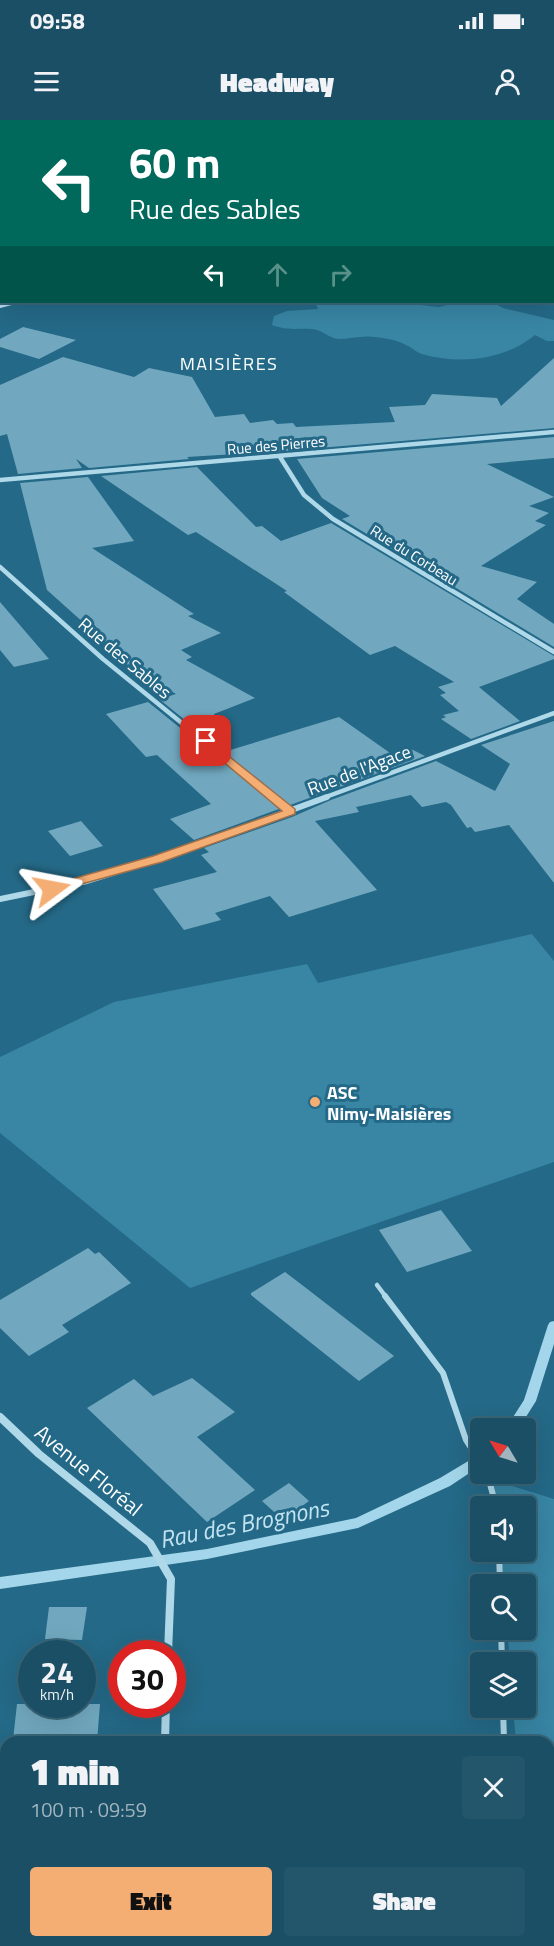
<!DOCTYPE html>
<meta charset="utf-8">
<style>
body{margin:0;font-family:"Titillium Web",sans-serif;background:#24566b;color:#f1f3f6;height:100vh;display:flex;flex-direction:column;font-size:22px;white-space:nowrap}
*{box-sizing:border-box;margin:0}
p{font-size:20px;color:#a0b5bf}
.icon{flex:none;width:33px;height:33px;fill:none;stroke:currentColor;stroke-width:2;stroke-linecap:round;stroke-linejoin:round}
.map{position:relative;flex:1;overflow:hidden}
.side{position:absolute;left:0px;top:1616px;width:555px;height:212px;display:flex;flex-direction:column;background:#1b4f65;border-radius:18px 18px 0 0;box-shadow:0 6px 24px #0002,0 0 0 2px #396679}
.side>*{flex:none}
.hud{position:absolute;left:0px;top:0px;width:555px;height:183px;box-shadow:0 6px 24px #0002,0 0 0 2px #396679;background:#00695c;color:#fff;overflow:hidden}
.needle{width:39px;rotate:308deg}
.controls{position:absolute;left:470px;top:1298px;display:grid;gap:12px}
.controls a{display:grid;place-items:center;width:66px;height:66px;border-radius:6px;background:#1b4f65;box-shadow:0 6px 24px #0002,0 0 0 2px #396679;font-size:30px}
.speed{position:absolute;left:18px;top:1520px;display:flex;gap:12px;font-size:30px;font-weight:700;text-align:center}
.speed>*{display:grid;place-content:center;width:78px;height:78px;border-radius:50%;background:#1b4f65;box-shadow:0 6px 24px #0002,0 0 0 2px #396679;line-height:1}
.speed small{font-size:15px;font-weight:400}
.speed .limit{border:9px solid #d22;background:#fff;color:#111}
.pin{position:absolute;display:grid;place-items:center;width:51px;height:51px;color:#fff;margin:-26px;border-radius:12px;box-shadow:0 3px 9px #0006}
.me{position:absolute;width:66px;margin:-33px;rotate:77deg;stroke-linejoin:round;filter:drop-shadow(0 0 4px #0008)}
.turn{display:flex;align-items:center;gap:21px;height:126px;padding:0 30px;font-size:27px}
.turn .icon{width:78px;height:78px;stroke-width:2.5}
.turn b{display:block;font-size:42px;line-height:51px}
.lanes{display:flex;align-items:center;height:57px;padding:0 30px;background:#0003;justify-content:center;gap:30px;direction:ltr}
.lanes .off{opacity:.35}
.round{display:grid;place-items:center;flex:none;width:63px;height:63px;border-radius:6px;background:#24566b}
.head{display:flex;align-items:center;justify-content:space-between;height:102px;padding:0 30px}
h1{font-size:36px;font-weight:800;line-height:45px}
.primary-button{display:flex;gap:12px;margin-top:auto;padding:12px 30px}
.primary-button a{flex:1;height:69px;border-radius:6px;background:#f4ad73;color:#111;font-size:24px;font-weight:800;line-height:69px;text-align:center}
.primary-button a+a{background:#24566b;color:#f1f3f6}
.status{display:flex;justify-content:space-between;align-items:center;height:42px;padding:0 30px;background:#1b4f65;direction:ltr}
.status svg{height:16px;fill:currentColor}
header{display:flex;justify-content:space-between;align-items:center;height:78px;padding:0 30px;background:#1b4f65;font-size:27px;font-weight:800}
.map>svg:first-child{display:block}
.green{fill:#3885a4}
.lines{fill:none;stroke-linecap:round;stroke-linejoin:round}
.stream{fill:#a3d6ea;fill-rule:evenodd}
.building{fill:#71a8bf}
.lane-far2{stroke:#afd8e9;stroke-width:3}
.lane-far1{stroke:#afd8e9;stroke-width:4.5}
.lane{stroke:#afd8e9;stroke-width:6}
.street-far3{stroke:#afd8e9;stroke-width:4}
.street-far2{stroke:#afd8e9;stroke-width:4.5}
.street-far1{stroke:#afd8e9;stroke-width:6}
.street{stroke:#afd8e9;stroke-width:8}
.route{fill:#f4ad73;stroke:#9f704b;stroke-width:1.5}
.poi-dot{fill:#f4ad73;stroke:#246987;stroke-width:2}
.labels{text-anchor:middle;dominant-baseline:central;stroke-width:6;stroke-linejoin:round;paint-order:stroke}
.far-street-label{font-size:15px;fill:#fff;stroke:#246987}
.far-quarter-label{font-size:18px;letter-spacing:1.5px;fill:#fff;stroke:#246987}
.street-label{font-size:18px;fill:#fff;stroke:#246987}
.poi-label{font-size:18px;font-weight:bold;fill:#fff;stroke:#246987;text-anchor:start}
.near-street-label{font-size:21px;fill:#fff;stroke:#246987}
.near-water-label{font-size:24px;font-style:italic;fill:#c2e4f2;stroke:#246987}
</style>
<div class="status"><b>09:58</b><svg viewBox="0 0 49 12"><path d="M0 12V9h3v3zM5 12V6h3v6zM10 12V3h3v9zM15 12V0h3v12zM26 1h20v11H26zM47 4h2v5h-2z"/></svg></div>
<header><svg class="icon" aria-label="menu" viewBox="0 0 24 24"><path d="M4 6h16M4 12h16M4 18h16"/></svg>Headway<svg class="icon" aria-label="person" viewBox="0 0 24 24"><circle cx="12" cy="8" r="4"/><path d="M4 21q1-7 8-7t8 7"/></svg></header>
<div class="map">
<svg width="554" height="1826" viewBox="0 0 554 1826">
<rect width="100%" height="100%" fill="#246987"/>
<path class="green" d="M0,0H164L2,2L1,111Z
M315,182H416L420,185L439,187L460,182H492L503,188L554,200V221H547L535,215C505,240 459,245 422,234C415,232 412,227 406,225C397,220 385,218 375,217C363,215 350,219 338,219C329,218 321,209 312,209C295,208 289,211 272,205L274,196L287,191L318,189Z
M532,814L554,841V1042L190,1168L0,1013V937L114,882L307,844L318,863Z
M490,1359L554,1379V1645H549V1622L516,1621L513,1587H525V1542H510L507,1509H525V1464H503L501,1431H525V1386H496Z"/>
<g class="lines">
<path class="stream" d="M554,1201V1224L536,1281L519,1308H506L524,1280L548,1205L550,1202Z
M480,1334V1346L450,1366L358,1408L207,1439L0,1469V1457L207,1429L356,1398L440,1358Z"/>
</g>
<path class="building" d="M23,207L76,220L39,239L0,227V219Z
M63,237L134,257L149,248L192,257L215,297L244,294L250,303L273,300L277,304L293,303L296,307L395,302L389,287L425,285L432,274L497,278L501,286L554,238V308L284,331L187,337L189,339L89,348L76,339L82,348L18,354L7,314L0,316V265Z
M554,317V338L487,344L554,377L529,386L549,393L535,401L546,405L481,446L537,462L517,479L554,504V527L342,399L350,396L322,378L297,339Z
M197,347L256,407L262,406L281,421L331,403L554,536V539L479,567L520,601L471,619L441,599L446,597L443,595L459,591L440,575L446,573L438,567L454,562L395,526L370,535L284,472L287,471L196,412L188,415L101,356Z
M88,357L134,421L92,428L194,494L188,496L221,513L181,530L192,537L186,540L255,578L214,594L227,631L339,597L400,640L409,628L425,636L290,685L159,579L176,574L118,540L123,538L47,470L20,363Z
M0,482L49,539L14,547L0,530Z
M148,582L267,678L279,689L194,720L170,699L211,684L157,635L146,637L106,594Z
M554,601V763L509,705L475,712L471,707L467,708L451,685L446,682L422,687L411,675L356,687L359,692L315,701L377,770L289,797L270,776L215,793L221,800L184,810L153,769L217,752L201,735L209,732L204,728L292,697L331,680L436,641L495,671L510,644L481,625Z
M81,701L103,726L70,736L48,711Z
M441,1090L472,1131L407,1152L379,1110Z
M88,1128L95,1134L99,1132L131,1163L62,1205L69,1212L29,1236L0,1208V1180Z
M285,1152L306,1168L394,1236L359,1261L251,1175V1173Z
M192,1258L235,1292L197,1317L255,1370L207,1402L87,1288L134,1259L153,1276Z
M289,1363L309,1381L283,1400L262,1381Z
M49,1487H87L82,1520L45,1519Z
M17,1584H100L97,1622L13,1620Z"/>
<g class="lines">
<path class="lane-far2" d="M528,0L531,2"/>
<path class="lane-far1" d="M377,1165L386,1177"/>
<path class="lane" d="M385,1176L443,1253L466,1320L480,1342
M487,1353L496,1386
M499,1431L500,1464
M501,1509L502,1542
M503,1587L504,1622"/>
<path class="street-far3" d="M243,0L245,2
M0,186L15,182"/>
<path class="street-far2" d="M280,337L304,375L333,399L554,532
M0,360L554,312
M0,447L103,539L274,678
M323,678L554,593"/>
<path class="street-far1" d="M272,677L291,692
M0,779L87,761L158,739L327,677"/>
<path class="street" d="M0,1297L39,1334L150,1423L171,1459L168,1533
M165,1622L166,1584
M549,1754H554
M41,1826L42,1821"/>
</g>
<path class="route" d="M206,618L295,689V694L162,742L56,771H47L46,769L47,766L153,736L282,691L202,624V619Z"/>
<circle class="poi-dot" cx="315" cy="982" r="6"/>
<g class="labels">
<g class="far-street-label">
<text transform="translate(276 325) rotate(-5)">Rue des Pierres</text>
<text transform="translate(414 435) rotate(32)">Rue du Corbeau</text>
</g>
<g class="far-quarter-label">
<text x="229" y="243">MAISIÈRES</text>
</g>
<g class="street-label">
<text transform="translate(125 538) rotate(40)">Rue des Sables</text>
<text transform="translate(359 650) rotate(-21)">Rue de l'Agace</text>
</g>
<g class="poi-label">
<text x="327" y="972">ASC<tspan x="327" dy="21">Nimy-Maisières</tspan></text>
</g>
<g class="near-street-label">
<text transform="translate(89 1350) rotate(39)">Avenue Floréal</text>
</g>
<g class="near-water-label">
<text transform="translate(244 1403) rotate(-11)">Rau des Brognons</text>
</g>
</g>
</svg>
<div class="controls">
<a><svg class="needle" viewBox="-14 -14 28 28"><path d="M0-13l5 13h-10z" fill="#e53935"/><path d="M0 13l5-13h-10z" fill="#a0b5bf"/></svg></a>
<a><svg class="icon" aria-label="sound" viewBox="0 0 24 24"><path d="M4 9h4l5-4v14l-5-4H4zM17 9q2 3 0 6"/></svg></a>
<a><svg class="icon" aria-label="search" viewBox="0 0 24 24"><circle cx="10" cy="10" r="6"/><path d="M15 15l6 6"/></svg></a>
<a><svg class="icon" aria-label="layers" viewBox="0 0 24 24"><path d="M12 4l9 5-9 5-9-5zM3 14l9 5 9-5"/></svg></a>
</div>
<div class="speed"><div>24<small>km/h</small></div><div class="limit">30</div></div>
<div class="pin" style="left:206px;top:621px;background:#d93025"><svg class="icon" aria-label="arrive" viewBox="0 0 24 24"><path d="M6 21V4h12l-3 4 3 4H6"/></svg></div>
<svg class="me" style="left:52px;top:769px" viewBox="-20 -20 40 40"><path d="M0-17L14 15 0 8-14 15z" fill="#f4ad73" stroke="#fff" stroke-width="4"/></svg>
<div class="hud">
<div class="turn"><svg class="icon" aria-label="left" viewBox="0 0 24 24"><path d="M17 20v-9H6M10 6l-5 5 5 5"/></svg><div><b>60 m</b>Rue des Sables</div></div>
<div class="lanes"><svg class="icon" aria-label="left" viewBox="0 0 24 24"><path d="M17 20v-9H6M10 6l-5 5 5 5"/></svg><svg class="icon off" aria-label="ahead" viewBox="0 0 24 24"><path d="M12 20V5M6 11l6-6 6 6"/></svg><svg class="icon off" aria-label="right" viewBox="0 0 24 24"><path d="M7 20v-9h11M14 6l5 5-5 5"/></svg></div>
</div>
<section class="side">
<div class="head"><div><h1>1 min</h1><p>100 m · 09:59</p></div><a class="round"><svg class="icon" aria-label="close" viewBox="0 0 24 24"><path d="M6 6l12 12M18 6L6 18"/></svg></a></div>
<div class="primary-button"><a>Exit</a><a>Share</a></div>
</section>
</div>
